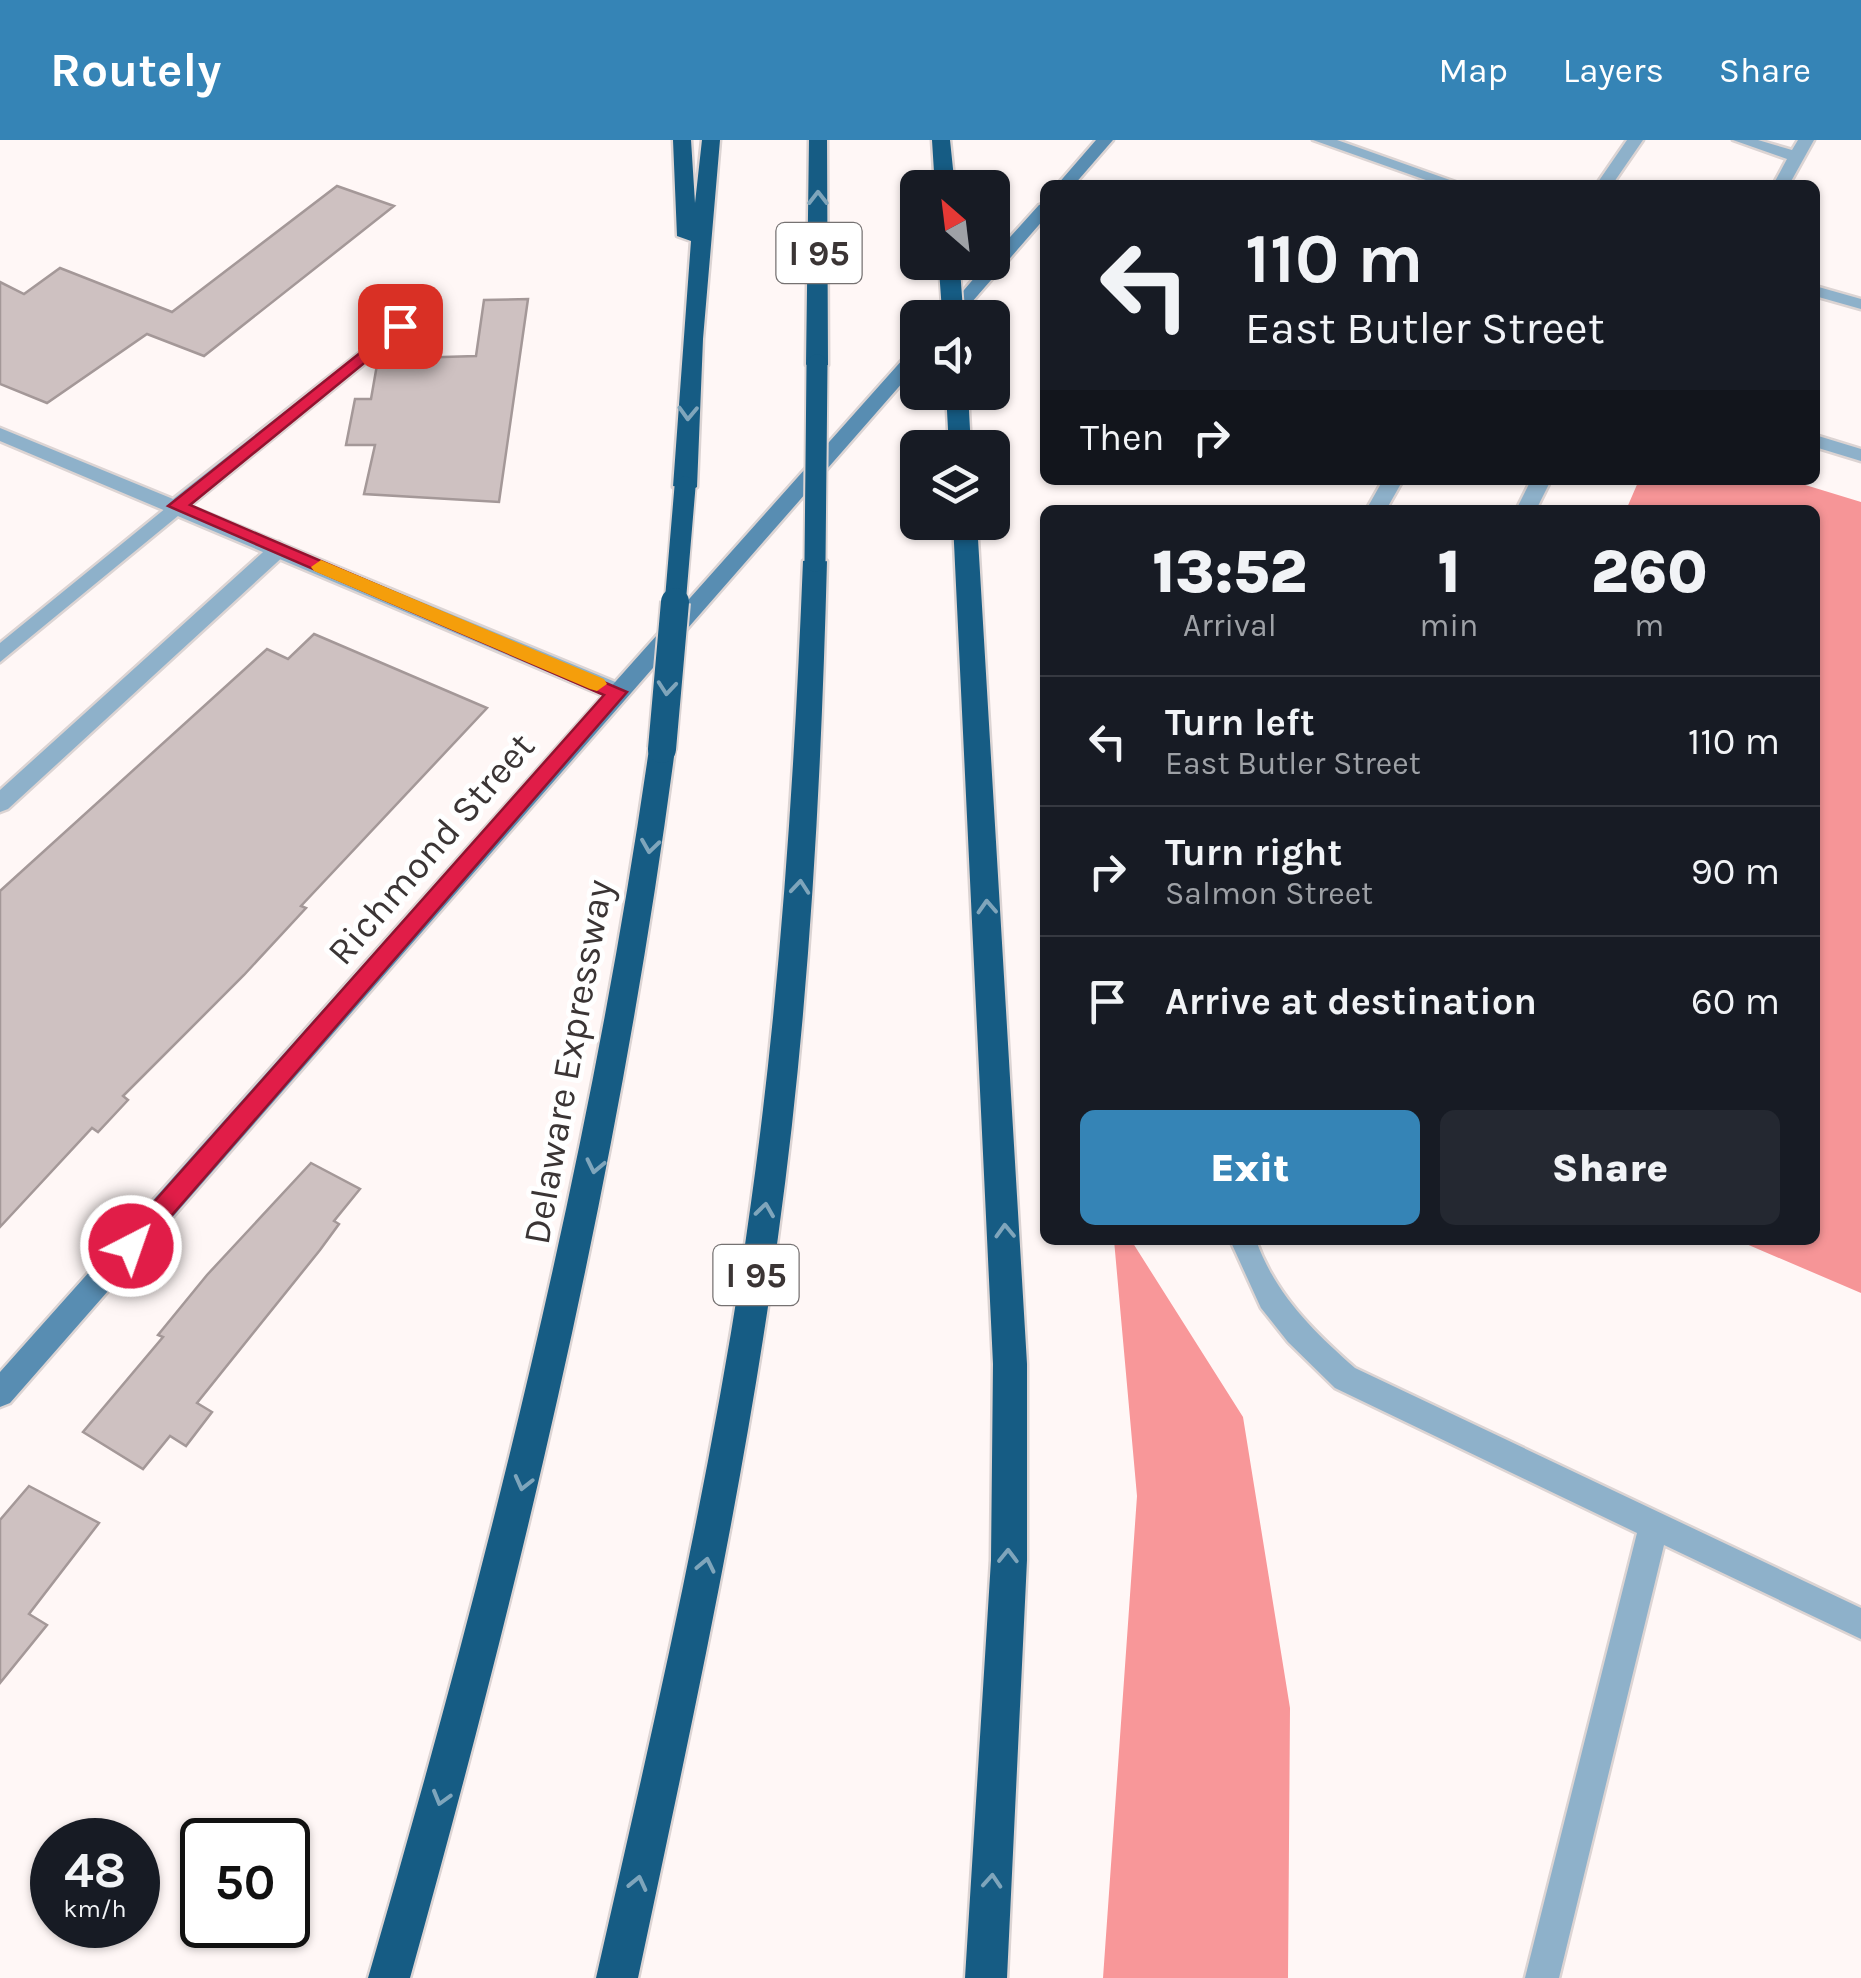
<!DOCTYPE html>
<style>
body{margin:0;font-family:Karla,sans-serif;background:#242831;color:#f1f3f6;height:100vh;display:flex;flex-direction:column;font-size:38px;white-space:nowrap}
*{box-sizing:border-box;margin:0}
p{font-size:32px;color:#9ea1a6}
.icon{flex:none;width:55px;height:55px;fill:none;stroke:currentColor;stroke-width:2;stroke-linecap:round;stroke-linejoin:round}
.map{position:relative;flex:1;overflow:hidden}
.sheet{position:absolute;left:1040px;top:365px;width:780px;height:740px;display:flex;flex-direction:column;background:#171b24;border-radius:15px;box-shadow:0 2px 8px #0004}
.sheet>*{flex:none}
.top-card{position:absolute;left:1040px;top:40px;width:780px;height:305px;border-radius:15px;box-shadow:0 2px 8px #0004;background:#171b24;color:#f1f3f6;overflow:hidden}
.needle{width:65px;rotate:332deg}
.tools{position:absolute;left:900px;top:30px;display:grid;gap:20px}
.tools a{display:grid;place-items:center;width:110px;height:110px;border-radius:15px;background:#171b24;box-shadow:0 2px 8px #0004;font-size:50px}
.speed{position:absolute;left:30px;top:1678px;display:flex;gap:20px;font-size:50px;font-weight:700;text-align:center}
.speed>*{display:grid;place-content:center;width:130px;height:130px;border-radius:50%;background:#171b24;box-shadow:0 2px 8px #0004;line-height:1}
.speed small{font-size:25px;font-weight:400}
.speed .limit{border:5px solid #111;border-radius:15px;background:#fff;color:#111}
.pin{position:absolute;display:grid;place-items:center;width:85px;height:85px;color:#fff;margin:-42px;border-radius:20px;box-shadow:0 5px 15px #0006}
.me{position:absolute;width:110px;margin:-55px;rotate:41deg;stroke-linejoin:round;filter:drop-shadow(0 0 8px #0008)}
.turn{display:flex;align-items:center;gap:35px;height:210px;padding:0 40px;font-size:45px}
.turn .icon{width:130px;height:130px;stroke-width:2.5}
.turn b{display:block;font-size:70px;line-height:85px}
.then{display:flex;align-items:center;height:95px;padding:0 40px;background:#0003;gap:20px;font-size:38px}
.eta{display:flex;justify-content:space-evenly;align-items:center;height:170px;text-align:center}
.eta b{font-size:60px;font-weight:800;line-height:70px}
.action{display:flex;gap:20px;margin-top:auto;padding:20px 40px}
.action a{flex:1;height:115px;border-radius:15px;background:#3584b6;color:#fff;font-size:40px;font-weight:800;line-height:115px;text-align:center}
.action a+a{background:#242831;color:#f1f3f6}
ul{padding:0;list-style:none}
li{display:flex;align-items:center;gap:30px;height:130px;padding:0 40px;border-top:2px solid #363941}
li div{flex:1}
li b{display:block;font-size:38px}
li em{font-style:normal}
header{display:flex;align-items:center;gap:60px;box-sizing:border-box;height:140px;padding:0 50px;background:#3584b6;color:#fff}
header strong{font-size:48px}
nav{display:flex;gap:55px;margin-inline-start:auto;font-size:35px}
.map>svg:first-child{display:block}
.forest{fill:#f89799}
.water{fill:#f69597}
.building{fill:#cec1c1;stroke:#a49898;stroke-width:2.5}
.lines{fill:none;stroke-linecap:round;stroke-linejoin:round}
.lane-casing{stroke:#dcd4d3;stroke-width:5}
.street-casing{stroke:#dcd4d3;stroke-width:5}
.secondary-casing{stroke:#dcd4d3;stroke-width:5}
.highway-casing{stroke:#dcd4d3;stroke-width:5}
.lane{fill:#8eb1ca;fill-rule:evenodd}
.street{fill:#8eb1ca;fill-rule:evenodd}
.secondary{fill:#588db2;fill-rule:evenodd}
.highway{fill:#165c84;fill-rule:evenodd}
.highway-bridge-far1-casing{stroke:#dcd4d3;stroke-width:25;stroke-linecap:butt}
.highway-bridge-casing{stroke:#dcd4d3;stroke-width:32;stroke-linecap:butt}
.highway-bridge-far1{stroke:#165c84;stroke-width:21}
.highway-bridge{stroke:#165c84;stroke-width:28}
.oneway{stroke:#7fa5bb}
.route{fill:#e11d48;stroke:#92132f;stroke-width:2.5}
.slow{fill:#f59e0b}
.labels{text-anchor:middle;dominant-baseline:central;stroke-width:10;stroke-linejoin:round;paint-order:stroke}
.shield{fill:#fff;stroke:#767272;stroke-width:2.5}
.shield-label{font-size:35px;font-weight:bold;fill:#3b3535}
.street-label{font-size:38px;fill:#3b3535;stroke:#fff}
</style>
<header>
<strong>Routely</strong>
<nav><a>Map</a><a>Layers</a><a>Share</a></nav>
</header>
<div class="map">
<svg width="1861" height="1838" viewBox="0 0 1861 1838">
<rect width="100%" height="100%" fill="#fff7f6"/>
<path class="forest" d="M1114,1100H1131L1243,1277L1290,1568L1288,1838H1103L1137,1356Z"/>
<path class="water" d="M1639,340H1789L1861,362V1153L1737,1100H1815V370H1626Z"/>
<path class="building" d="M337,46L394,66L204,216L147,194L47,263L0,244V142L24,154L60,128L172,172Z
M528,159L499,362L364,354L375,305H346L355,259H371L378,219L476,216L484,160Z
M314,494L487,568L301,766L306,768L244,835L123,956L128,960L98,992L92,988L0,1087V751L267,509L288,519Z
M311,1023L360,1049L334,1081L339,1084L320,1110L197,1263L212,1272L186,1306L170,1296L143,1329L83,1292L163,1197L158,1195L207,1135Z
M29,1346L99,1383L29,1474L47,1485L0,1543V1380Z"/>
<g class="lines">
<g class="lane-casing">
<path id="lane" d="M1313,0H1337L1464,45H1440Z
M1627,0H1643L1612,45H1596Z
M1733,0H1758L1792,10L1798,0H1814L1789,45H1773L1787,19Z
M1815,146L1861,159V169L1815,156Z
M1815,295L1861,309V321L1815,307Z
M1383,340H1403L1386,370H1366Z
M1531,340H1551L1536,370H1516Z
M177,359L184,361V371L0,522V503Z
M279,402L289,409L286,414L8,669L0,672V650L272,404Z
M1230,1100H1256C1275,1154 1313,1191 1355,1228L1861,1468V1499L1664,1405L1559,1838H1525L1637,1393L1335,1248L1288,1202L1261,1168Z"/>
</g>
<g class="street-casing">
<path id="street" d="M400,181L406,182V190L190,366L625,546V558H609L0,301V288L173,359Z"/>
</g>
<g class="secondary-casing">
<path id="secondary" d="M1096,0H1113L1074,45H1057Z
M1045,63V78L958,178H940L988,122H992V117L1039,65Z
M918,208V225L10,1263L0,1267V1232L912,209Z"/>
</g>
<g class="highway-casing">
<path id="highway" d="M673,0H691L695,63L702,0H720L703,199L697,347L685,355L673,347L691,101L677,96Z
M809,0H827L828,225L817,232L806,225Z
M932,0H950L955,48H935Z
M946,252H968L971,308H949Z
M953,382H977L1027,1224V1420L1007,1838H965L991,1420L993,1224Z
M815,413L827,421C821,647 809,873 778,1097C744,1347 690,1592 638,1838H596C652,1593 709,1347 746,1098C779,874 794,647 803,421Z
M662,599L675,609C620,1027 523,1433 410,1838H368C486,1433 589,1027 649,609Z"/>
</g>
<use href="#lane" class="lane"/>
<use href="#street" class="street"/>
<use href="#secondary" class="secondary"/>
<use href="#highway" class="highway"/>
<g class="highway-bridge-far1-casing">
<path id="highway-bridge-far1" d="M949,122L953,178
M815,421L817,225
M675,465L685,347"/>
</g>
<g class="highway-bridge-casing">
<path id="highway-bridge" d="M662,609L675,462"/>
</g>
<use href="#highway-bridge-far1" class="highway-bridge-far1"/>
<use href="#highway-bridge" class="highway-bridge"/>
</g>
<defs><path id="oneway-chevron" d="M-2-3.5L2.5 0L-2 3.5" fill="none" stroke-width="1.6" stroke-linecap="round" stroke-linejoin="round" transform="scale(2.5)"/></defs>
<g class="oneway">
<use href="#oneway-chevron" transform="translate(818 58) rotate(-90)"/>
<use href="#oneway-chevron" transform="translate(688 273) rotate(92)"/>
<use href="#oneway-chevron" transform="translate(667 548) rotate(95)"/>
<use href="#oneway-chevron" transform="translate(650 706) rotate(98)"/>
<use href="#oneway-chevron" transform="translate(800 747) rotate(-85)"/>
<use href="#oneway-chevron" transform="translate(987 767) rotate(-93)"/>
<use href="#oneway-chevron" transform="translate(595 1026) rotate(102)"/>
<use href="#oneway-chevron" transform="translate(765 1070) rotate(-82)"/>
<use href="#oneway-chevron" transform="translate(1005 1091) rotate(-92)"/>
<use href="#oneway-chevron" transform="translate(523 1343) rotate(104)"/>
<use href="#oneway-chevron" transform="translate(1008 1416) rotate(-89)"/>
<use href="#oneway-chevron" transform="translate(706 1425) rotate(-78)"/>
<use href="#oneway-chevron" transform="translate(441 1658) rotate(106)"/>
<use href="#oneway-chevron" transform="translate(992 1741) rotate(-86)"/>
<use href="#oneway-chevron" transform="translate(638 1743) rotate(-77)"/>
</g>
<path class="route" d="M400,181L408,186L406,189L190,365L627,552L139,1113L131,1117L119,1106L122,1098L604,555L168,366Z"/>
<path class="slow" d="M321,420L604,539L607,544L597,551L590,549L314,431L311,427Z"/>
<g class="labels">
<g class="shield">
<rect x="776.5" y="83" width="85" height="60" rx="8"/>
<rect x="713.5" y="1105" width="85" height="60" rx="8"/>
</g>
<g class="shield-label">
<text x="819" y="113">I 95</text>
<text x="756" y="1135">I 95</text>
</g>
<g class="street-label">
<text transform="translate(431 709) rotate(-49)">Richmond Street</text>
<text transform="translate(568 922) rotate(-80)">Delaware Expressway</text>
</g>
</g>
</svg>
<div class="tools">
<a><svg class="needle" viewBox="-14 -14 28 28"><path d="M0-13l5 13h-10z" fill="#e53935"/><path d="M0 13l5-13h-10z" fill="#9ea1a6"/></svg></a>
<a><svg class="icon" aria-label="sound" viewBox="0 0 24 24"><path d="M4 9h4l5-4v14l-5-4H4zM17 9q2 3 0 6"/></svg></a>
<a><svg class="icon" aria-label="layers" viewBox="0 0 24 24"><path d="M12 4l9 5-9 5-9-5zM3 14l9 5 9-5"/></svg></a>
</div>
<div class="speed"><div>48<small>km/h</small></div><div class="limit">50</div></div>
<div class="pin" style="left:400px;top:186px;background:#d93025"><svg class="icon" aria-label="arrive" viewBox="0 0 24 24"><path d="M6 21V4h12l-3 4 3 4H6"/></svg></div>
<svg class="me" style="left:131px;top:1106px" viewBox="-20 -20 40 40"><circle r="17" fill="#e11d48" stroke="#fff" stroke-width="3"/><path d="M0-11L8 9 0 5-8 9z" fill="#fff"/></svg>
<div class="top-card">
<div class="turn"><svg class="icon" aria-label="left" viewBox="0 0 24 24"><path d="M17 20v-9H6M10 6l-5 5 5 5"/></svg><div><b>110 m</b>East Butler Street</div></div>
<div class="then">Then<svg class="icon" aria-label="right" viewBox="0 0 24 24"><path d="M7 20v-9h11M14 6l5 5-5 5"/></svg></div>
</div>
<section class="sheet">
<div class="eta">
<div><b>13:52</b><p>Arrival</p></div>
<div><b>1</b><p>min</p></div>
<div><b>260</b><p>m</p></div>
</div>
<ul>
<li><svg class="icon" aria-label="left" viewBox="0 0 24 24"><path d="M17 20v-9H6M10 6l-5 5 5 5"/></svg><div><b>Turn left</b><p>East Butler Street</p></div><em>110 m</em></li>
<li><svg class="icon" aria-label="right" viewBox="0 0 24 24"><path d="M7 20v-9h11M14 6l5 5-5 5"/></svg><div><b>Turn right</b><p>Salmon Street</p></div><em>90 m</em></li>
<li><svg class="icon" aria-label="arrive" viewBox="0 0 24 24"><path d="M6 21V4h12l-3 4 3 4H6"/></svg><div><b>Arrive at destination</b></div><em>60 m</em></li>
</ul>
<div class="action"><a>Exit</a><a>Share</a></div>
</section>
</div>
